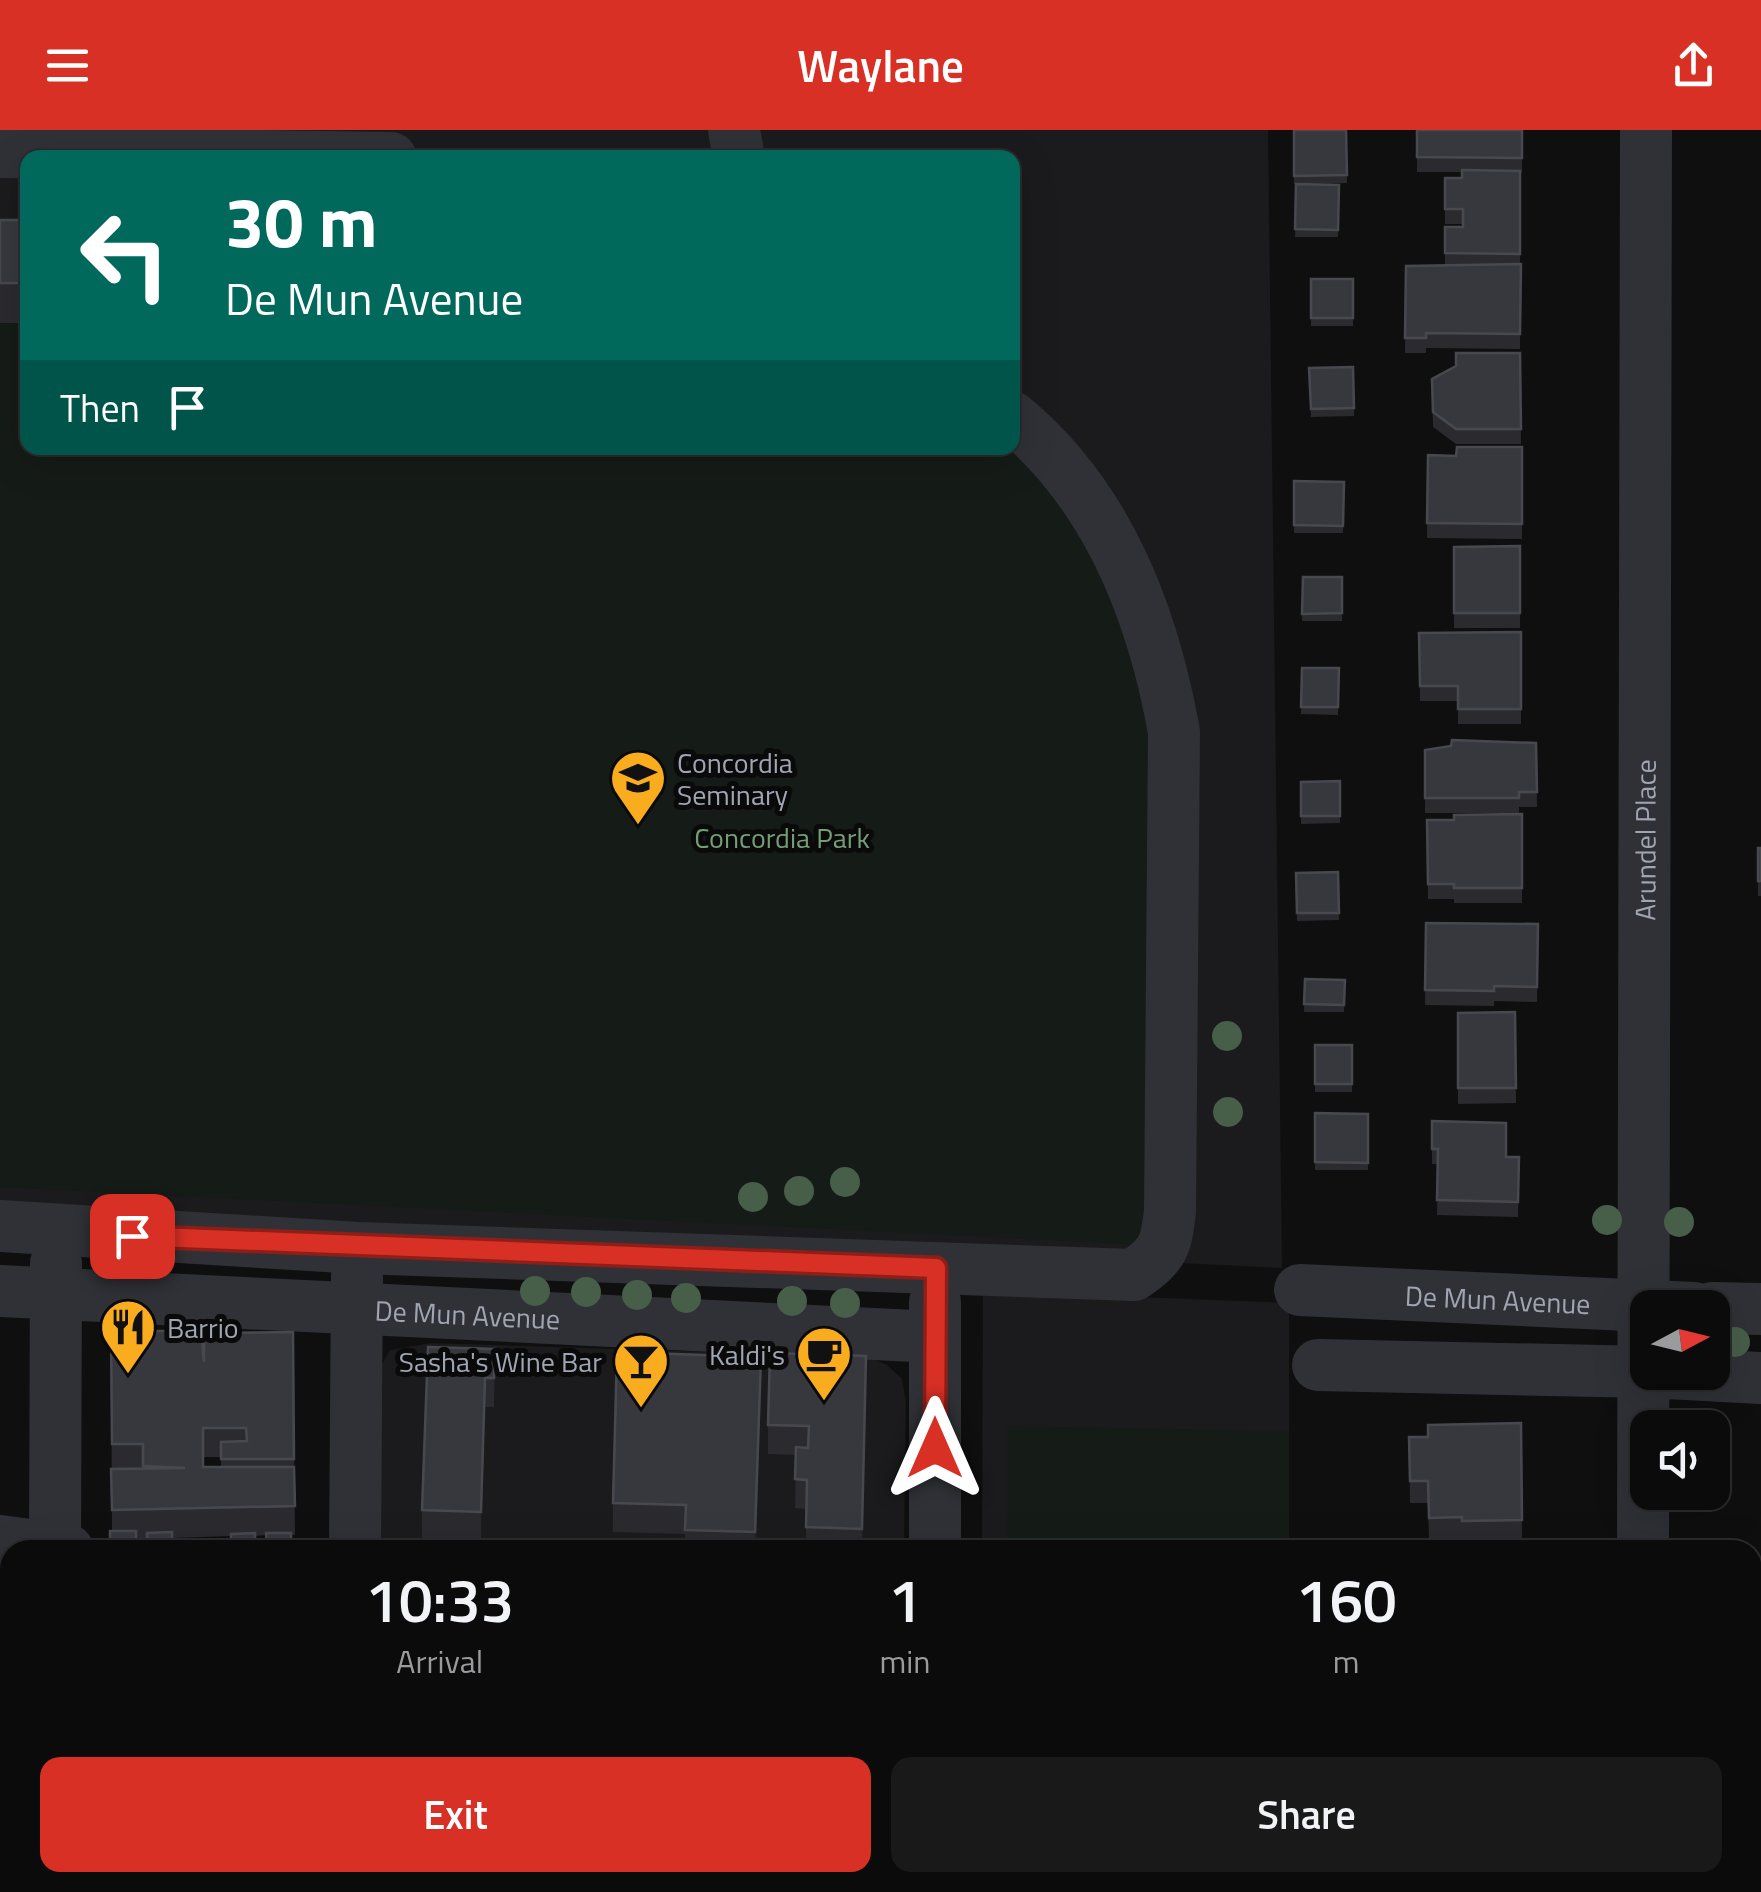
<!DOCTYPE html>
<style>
body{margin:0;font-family:"Titillium Web",sans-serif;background:#19191a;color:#f1f3f6;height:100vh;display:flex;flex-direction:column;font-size:38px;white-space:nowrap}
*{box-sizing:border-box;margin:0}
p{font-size:32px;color:#9a9b9d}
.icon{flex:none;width:55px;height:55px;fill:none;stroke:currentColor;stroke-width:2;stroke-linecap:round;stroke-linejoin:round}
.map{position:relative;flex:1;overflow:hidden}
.panel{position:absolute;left:0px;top:1410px;width:1762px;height:352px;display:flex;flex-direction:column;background:#0b0b0c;border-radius:30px 30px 0 0;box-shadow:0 10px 40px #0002,0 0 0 2px #2b2b2d}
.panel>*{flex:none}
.hud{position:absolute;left:20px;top:20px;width:1000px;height:305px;border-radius:20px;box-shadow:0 10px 40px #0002,0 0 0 2px #2b2b2d;background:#00695c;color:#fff;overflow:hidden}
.needle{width:65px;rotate:83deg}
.fabs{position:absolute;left:1630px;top:1160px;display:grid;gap:20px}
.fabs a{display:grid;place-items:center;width:100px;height:100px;border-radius:20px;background:#0b0b0c;box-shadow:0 10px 40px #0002,0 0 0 2px #2b2b2d;font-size:50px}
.pin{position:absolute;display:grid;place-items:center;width:85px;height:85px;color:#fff;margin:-42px;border-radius:20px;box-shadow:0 5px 15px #0006}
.me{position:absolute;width:110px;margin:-55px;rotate:0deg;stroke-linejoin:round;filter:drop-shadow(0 0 8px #0008)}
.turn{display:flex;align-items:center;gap:35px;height:210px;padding:0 40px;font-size:45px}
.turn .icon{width:130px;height:130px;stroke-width:2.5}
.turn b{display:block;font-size:70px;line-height:85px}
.then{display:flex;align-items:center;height:95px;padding:0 40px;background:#0003;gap:20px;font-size:38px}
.eta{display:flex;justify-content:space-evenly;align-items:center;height:170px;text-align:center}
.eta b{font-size:60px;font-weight:600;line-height:70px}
.primary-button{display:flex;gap:20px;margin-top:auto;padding:20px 40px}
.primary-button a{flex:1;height:115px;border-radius:20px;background:#d93025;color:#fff;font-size:40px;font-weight:600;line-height:115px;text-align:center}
.primary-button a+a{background:#19191a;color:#f1f3f6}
header{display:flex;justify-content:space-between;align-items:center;height:130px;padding:0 40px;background:#d93025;color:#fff;font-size:45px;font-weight:600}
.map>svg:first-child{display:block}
.built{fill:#1b1b1d;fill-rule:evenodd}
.green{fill:#151b16}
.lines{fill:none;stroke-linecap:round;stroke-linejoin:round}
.minor{stroke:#303136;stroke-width:52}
.tree{fill:#475e49}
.wall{fill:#2b2b2f;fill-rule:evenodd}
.shaded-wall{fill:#1a1a1d}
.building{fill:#37383d;stroke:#48494f;stroke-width:2.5}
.route-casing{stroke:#8d1f18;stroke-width:25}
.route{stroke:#d93025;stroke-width:18}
.labels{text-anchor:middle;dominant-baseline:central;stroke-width:10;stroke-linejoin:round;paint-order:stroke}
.poi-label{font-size:28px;fill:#9fa5b2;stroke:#0a0a0b;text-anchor:start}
.park-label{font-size:28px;fill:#759e77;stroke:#0a0a0b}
.street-label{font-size:28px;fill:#9fa5b2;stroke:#0a0a0b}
</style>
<header><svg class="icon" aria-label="menu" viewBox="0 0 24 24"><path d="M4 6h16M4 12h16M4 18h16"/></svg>Waylane<svg class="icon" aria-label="share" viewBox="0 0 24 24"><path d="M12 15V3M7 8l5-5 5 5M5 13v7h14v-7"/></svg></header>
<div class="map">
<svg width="1761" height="1762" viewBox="0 0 1761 1762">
<rect width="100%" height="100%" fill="#0f0f10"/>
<path class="built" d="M0,0H1268L1282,1138L0,1076ZM28,28H1012V318H28Z
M983,1161L1289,1173V1420H982Z
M432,1213L868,1227L887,1235L902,1249L906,1272L904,1420H502L380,1414L379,1239L390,1220Z
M982,1752L1290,1753V1762H982Z"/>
<path class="green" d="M0,193H27L28,318H1012L1013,287L1163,541L1166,1116L0,1057Z
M1007,1296L1289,1301V1420H1007Z
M1005,1753H1148L1099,1762H1005Z"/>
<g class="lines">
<g class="minor">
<path d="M734,0L739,28"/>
<path d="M0,22L391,28"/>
<path d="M0,1096L358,1118L1134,1145C1164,1124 1166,1116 1170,1081L1174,602C1153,484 1108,366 1012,287"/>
<path id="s1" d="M1300,1160L1694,1178"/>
<path id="s2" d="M0,1161L935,1207"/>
<path d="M1712,1178L1761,1179"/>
<path d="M1318,1235L1648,1242"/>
<path d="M1648,1242L1761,1248"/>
<path d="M0,1411L68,1420"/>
<path d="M55,1420L56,1133"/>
<path d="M355,1420L357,1147"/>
<path d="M935,1420V1172"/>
<path id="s3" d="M1643,1420L1646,0"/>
<path d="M936,1752V1762"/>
<path d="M1644,1752V1762"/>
<path d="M54,1762V1752"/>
<path d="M353,1762V1752"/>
<path d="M641,1762V1752"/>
</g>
</g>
<g class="tree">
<circle cx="1227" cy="906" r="15"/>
<circle cx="1228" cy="982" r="15"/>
<circle cx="845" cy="1052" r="15"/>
<circle cx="799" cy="1061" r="15"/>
<circle cx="753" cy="1067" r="15"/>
<circle cx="1607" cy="1090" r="15"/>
<circle cx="1679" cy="1092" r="15"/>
<circle cx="535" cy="1161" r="15"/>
<circle cx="586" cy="1162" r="15"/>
<circle cx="637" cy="1165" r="15"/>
<circle cx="686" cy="1168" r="15"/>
<circle cx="792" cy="1171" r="15"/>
<circle cx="845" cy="1173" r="15"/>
<circle cx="1735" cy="1212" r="15"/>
</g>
<path class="wall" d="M1294,0H1346L1347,53L1294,54Z
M1417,0H1522V43H1520V219L1426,218V223H1405L1406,136L1445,135V97H1463V94H1445V63L1462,48V42H1417Z
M28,42V193H0V90H27Z
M1296,54L1339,55L1338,107H1295Z
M1311,149H1353V196H1311Z
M1520,223L1521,314H1456L1433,297L1432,249Z
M1353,237L1354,286L1311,287L1309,238Z
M1522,317V409L1427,408L1428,325L1456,326Z
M1294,351L1344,352L1343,403H1294Z
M1520,416V498H1454V417Z
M1303,447H1342V491H1302Z
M1521,502V594H1458V571H1420L1419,503Z
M1302,538H1339L1338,585L1301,584Z
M1536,613L1537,677H1519V683H1425V620Z
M1340,651V693L1301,694V652Z
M1522,684V773H1454V769H1428L1427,690H1454Z
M1761,718V766H1758V751Z
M1338,742L1339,790L1297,791L1296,743Z
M1426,793L1538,794L1537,872L1494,871V876L1425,875Z
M1305,849L1345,850L1344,882H1304Z
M1515,882L1516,973L1458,974V883Z
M1315,915H1352V962H1315Z
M1315,983L1368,984V1040H1315Z
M1432,991L1506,1027H1519L1518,1087L1437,1085L1438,1034H1432Z
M111,1201H201L204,1232V1203L293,1202L295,1405H291V1420H266V1405L255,1406V1420H231V1406L172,1408V1420H105V1417H110V1401H112ZM203,1327H221V1337H203ZM136,1408H147V1419H136Z
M495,1219L494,1277H485L481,1410L422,1409V1380Z
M761,1255L756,1420H685V1404L613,1402V1373Z
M866,1255L862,1420H806V1379L795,1378L796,1325L768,1324V1295Z
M1521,1293L1522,1413L1462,1414V1409L1429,1410L1428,1373H1410L1409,1307H1428Z
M105,1752H170L171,1762H105Z
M232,1752H299V1762H232Z
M737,1752H839V1762H737Z"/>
<path class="shaded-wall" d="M761,1227V1255L755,1420V1402Z
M485,1248V1277L481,1410V1382Z"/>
<path class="building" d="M1294,0H1346L1347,45L1294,46Z
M1417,0H1522V28L1417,27Z
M1462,40L1520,41V124L1445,123V97H1463V79H1445V48H1462Z
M28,42V153H0V90H27Z
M1296,54L1339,55L1338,100L1295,99Z
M1521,134L1520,204L1426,203V208H1405L1406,136Z
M1311,149H1353V188H1311Z
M1456,223H1520L1521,299H1456L1433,282L1432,249L1456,236Z
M1353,237L1354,278L1311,279L1309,238Z
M1457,317H1522V394L1427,393L1428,325L1456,326Z
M1294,351L1344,352L1343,396L1294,395Z
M1520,416V483H1454V417Z
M1303,447H1342V483L1302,484Z
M1521,502V579H1458V556H1420L1419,503Z
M1302,538H1339L1338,577H1301Z
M1452,610L1536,613L1537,662H1519V668H1425V620L1451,616Z
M1340,651V686H1301V652Z
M1522,684V758H1454V754H1428L1427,690H1454V685Z
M1758,718H1761V751H1758Z
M1338,742L1339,783H1297L1296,743Z
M1426,793L1538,794L1537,857L1494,856V861L1425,860Z
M1305,849L1345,850L1344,875L1304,874Z
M1515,882L1516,958H1458V883Z
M1315,915H1352V954H1315Z
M1315,983L1368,984V1033L1315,1032Z
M1432,991L1506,993V1027H1519L1518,1072L1437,1070L1438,1019H1432Z
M111,1201H201L204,1232V1203L293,1202L294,1329H221V1312L247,1311L246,1298H203V1337H294L295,1376L112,1380L111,1339L185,1338L143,1336V1314H112Z
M428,1217L495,1219L494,1248H485L481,1382L422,1380Z
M617,1222L761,1227L755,1402L685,1400L686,1375L613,1373Z
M770,1223L866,1226L862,1399L806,1397L807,1350L795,1349L796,1317L808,1318L809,1296L768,1295Z
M1521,1293L1522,1390L1462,1391V1387L1429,1388L1428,1351H1410L1409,1307H1428V1295Z
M110,1401H136V1419H147V1403L172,1402V1420H105V1417H110Z
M255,1403V1420H231V1404Z
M266,1403H291V1420H267Z
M537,1410V1420H440V1411Z
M1759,1525H1761V1579H1759Z
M1758,1629H1761V1678H1759Z
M442,1752H530V1762H442Z
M662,1752H704V1762H662Z
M1087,1752H1256V1762H1079Z
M1297,1752H1348V1762H1297Z
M1425,1752H1532V1762H1425Z
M145,1755H171V1762H145Z
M738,1755L839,1756V1762H738Z
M110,1756H134V1762H110Z
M232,1756H257V1762H232Z
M269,1757H293V1762H269Z"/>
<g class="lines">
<g class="route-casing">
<path id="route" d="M132,1106L936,1138L935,1318"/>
</g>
<use href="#route" class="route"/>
</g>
<defs>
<g id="university-pin" transform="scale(2.875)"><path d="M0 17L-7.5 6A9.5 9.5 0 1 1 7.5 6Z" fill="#f9ad1e" stroke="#0a0a0b"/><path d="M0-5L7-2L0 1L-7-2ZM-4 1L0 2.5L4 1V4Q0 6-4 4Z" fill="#111"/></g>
<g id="restaurant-pin" transform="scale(2.875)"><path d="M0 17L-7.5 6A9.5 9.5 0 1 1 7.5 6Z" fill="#f9ad1e" stroke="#0a0a0b"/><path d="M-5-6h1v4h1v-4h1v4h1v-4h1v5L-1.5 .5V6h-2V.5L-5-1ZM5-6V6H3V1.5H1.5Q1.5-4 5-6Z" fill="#111"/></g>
<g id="cafe-pin" transform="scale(2.875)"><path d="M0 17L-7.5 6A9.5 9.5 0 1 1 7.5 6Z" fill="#f9ad1e" stroke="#0a0a0b"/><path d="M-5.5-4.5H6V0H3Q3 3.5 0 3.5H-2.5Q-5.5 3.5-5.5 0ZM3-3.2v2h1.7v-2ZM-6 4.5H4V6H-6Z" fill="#111"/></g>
<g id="bar-pin" transform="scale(2.875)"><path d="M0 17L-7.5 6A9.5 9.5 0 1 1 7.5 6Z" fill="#f9ad1e" stroke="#0a0a0b"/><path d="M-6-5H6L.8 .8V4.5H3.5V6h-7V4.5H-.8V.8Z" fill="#111"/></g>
</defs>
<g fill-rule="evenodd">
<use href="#university-pin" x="638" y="648"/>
<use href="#restaurant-pin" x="128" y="1197"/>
<use href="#cafe-pin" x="824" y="1224"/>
<use href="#bar-pin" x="641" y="1231"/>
</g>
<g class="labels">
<g class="poi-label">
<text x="677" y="632">Concordia<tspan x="677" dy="32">Seminary</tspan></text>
<text x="167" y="1197">Barrio</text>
<text x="785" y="1224" text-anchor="end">Kaldi's</text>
<text x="602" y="1231" text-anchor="end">Sasha's Wine Bar</text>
</g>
<g class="park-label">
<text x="782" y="707">Concordia Park</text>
</g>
<g class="street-label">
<text stroke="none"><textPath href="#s3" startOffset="710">Arundel Place</textPath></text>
<text stroke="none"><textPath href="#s1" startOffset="198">De Mun Avenue</textPath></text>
<text stroke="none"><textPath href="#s2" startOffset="468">De Mun Avenue</textPath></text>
</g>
</g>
</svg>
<div class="fabs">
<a><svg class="needle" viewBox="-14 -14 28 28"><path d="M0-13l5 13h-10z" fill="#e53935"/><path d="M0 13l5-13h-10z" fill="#9a9b9d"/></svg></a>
<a><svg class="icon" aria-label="sound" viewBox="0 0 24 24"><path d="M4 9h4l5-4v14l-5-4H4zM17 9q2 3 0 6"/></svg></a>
</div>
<div class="pin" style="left:132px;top:1106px;background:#d93025"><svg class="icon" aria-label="arrive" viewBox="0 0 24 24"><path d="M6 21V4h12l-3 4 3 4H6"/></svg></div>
<svg class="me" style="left:935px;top:1318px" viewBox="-20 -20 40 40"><path d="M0-17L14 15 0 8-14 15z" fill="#d93025" stroke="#fff" stroke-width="4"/></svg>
<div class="hud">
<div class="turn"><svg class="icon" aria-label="left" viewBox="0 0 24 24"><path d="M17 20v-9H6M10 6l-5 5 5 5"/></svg><div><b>30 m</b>De Mun Avenue</div></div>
<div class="then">Then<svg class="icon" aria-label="arrive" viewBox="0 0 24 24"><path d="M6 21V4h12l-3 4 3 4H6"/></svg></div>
</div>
<section class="panel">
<div class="eta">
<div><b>10:33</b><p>Arrival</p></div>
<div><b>1</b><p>min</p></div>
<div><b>160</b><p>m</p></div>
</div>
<div class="primary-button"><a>Exit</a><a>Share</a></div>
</section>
</div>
